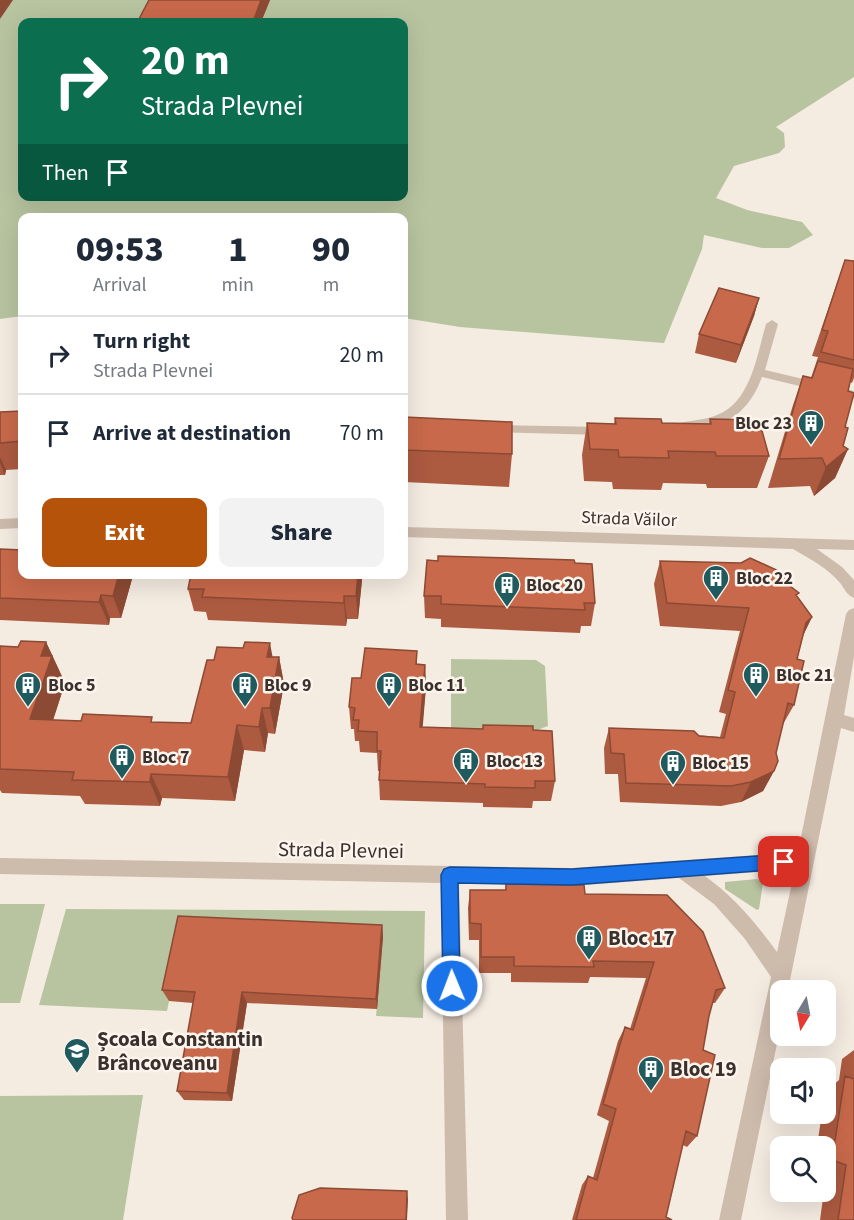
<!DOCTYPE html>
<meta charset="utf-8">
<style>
body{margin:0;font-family:"Source Sans 3",sans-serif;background:#f2f2f3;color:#1f2937;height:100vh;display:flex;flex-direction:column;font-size:22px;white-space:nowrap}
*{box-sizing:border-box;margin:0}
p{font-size:20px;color:#747a83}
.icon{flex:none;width:33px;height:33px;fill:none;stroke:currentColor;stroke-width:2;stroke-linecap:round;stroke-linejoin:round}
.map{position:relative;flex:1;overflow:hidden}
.side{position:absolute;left:18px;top:213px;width:390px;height:366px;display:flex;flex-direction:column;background:#fff;border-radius:12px;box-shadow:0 6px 24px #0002}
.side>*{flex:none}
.banner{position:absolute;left:18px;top:18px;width:390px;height:183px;border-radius:12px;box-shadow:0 6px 24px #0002;background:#0b6e4f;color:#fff;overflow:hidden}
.needle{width:39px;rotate:190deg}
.tools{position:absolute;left:770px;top:980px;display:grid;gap:12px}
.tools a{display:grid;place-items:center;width:66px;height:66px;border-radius:12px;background:#fff;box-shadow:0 6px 24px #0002;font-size:30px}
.pin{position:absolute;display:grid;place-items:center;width:51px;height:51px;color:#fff;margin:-26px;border-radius:12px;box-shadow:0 3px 9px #0006}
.me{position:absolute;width:66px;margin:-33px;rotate:359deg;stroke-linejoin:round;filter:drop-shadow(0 0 4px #0008)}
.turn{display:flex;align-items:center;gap:21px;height:126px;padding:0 24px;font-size:27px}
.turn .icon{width:78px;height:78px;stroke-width:2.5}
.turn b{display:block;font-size:42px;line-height:51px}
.then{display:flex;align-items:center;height:57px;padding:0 24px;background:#0003;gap:12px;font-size:22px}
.eta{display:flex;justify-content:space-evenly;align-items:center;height:102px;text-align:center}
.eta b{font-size:36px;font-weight:800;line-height:42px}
.primary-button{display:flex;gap:12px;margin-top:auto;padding:12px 24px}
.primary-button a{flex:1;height:69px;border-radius:12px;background:#b45309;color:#fff;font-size:24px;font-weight:800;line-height:69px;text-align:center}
.primary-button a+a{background:#f2f2f3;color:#1f2937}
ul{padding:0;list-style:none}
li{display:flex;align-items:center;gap:18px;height:78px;padding:0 24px;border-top:2px solid #e0e1e3}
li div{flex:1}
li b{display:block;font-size:22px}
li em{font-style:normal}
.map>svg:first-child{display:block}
.green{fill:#b8c4a0;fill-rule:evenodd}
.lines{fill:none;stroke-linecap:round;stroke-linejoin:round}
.minor{fill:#cdbbac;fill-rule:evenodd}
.tertiary{fill:#cdbbac;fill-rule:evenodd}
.wall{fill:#ac5a40}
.shaded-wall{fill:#8c4a34}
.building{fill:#c8694b;stroke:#8c4a34;stroke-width:1.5}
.route{fill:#1a73e8;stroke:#114b97;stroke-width:1.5}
.labels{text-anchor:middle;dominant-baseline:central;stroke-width:5;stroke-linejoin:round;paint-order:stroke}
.poi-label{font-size:18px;font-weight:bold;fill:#3b302b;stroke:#fbf5ee;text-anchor:start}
.street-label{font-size:18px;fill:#3b302b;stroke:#fbf5ee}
.near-street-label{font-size:21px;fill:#3b302b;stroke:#fbf5ee}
.near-poi-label{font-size:21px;font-weight:bold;fill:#3b302b;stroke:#fbf5ee;text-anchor:start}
</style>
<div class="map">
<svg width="854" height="1220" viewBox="0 0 854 1220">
<rect width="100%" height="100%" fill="#f4ebe1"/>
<path class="green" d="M0,0H854V77L776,127L784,133L785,147L779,153L734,166L716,198L747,210L802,222L813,235L789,248H762L704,235L702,249L664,343L460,327L404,318V218H22V316L0,319ZM22,22H404V196H22Z
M451,659L536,660L545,666L548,726L537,730L451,729Z
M757,879L763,883L759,909L757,910L725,889V882Z
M0,904H45L20,1003H0Z
M66,909L425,911L423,1018L376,1016L383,937L184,928L167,1011L39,1005Z
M143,1095L123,1220H0V1096Z"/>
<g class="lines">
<path class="minor" d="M772,320L778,324L765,370L854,391V399L762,377C751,406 735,422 704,428C696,429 688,431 680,429L679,426L680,423C693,420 705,420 717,415C751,402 757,355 766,324Z
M493,425L604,427L610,431L604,435L488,432L487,429Z
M854,608V657L844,715L854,718V732L841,728L788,990H780V1029L741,1220H719L771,977L745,939L714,904L679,878L572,886L459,883L468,1220H446L441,883L0,874V858L572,868L798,852L846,614L849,610ZM795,869L777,952C756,923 734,897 705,876Z"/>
<path class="tertiary" d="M22,518V528L0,529V519Z
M404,527L854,540V550L817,549L842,567L854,580V598C847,595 845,590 841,584C828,568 810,559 793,549L404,537Z"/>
</g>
<path class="wall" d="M149,0H270L261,22H139V19Z
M845,260L854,261V378L852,383L850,382L848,391L843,446L848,449L835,478L814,496L810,486L768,488L793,405L803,376L811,378L818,357L812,356Z
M759,298L754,316L736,363L695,353L699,334Z
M22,411V469L6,470L5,475H0V412Z
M404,417L512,454L509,487L404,482Z
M615,418L662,423L709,424L710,419L769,456L757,488H707L706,484L663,483L661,490L613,489L612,482L584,481L582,455L587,423L614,424Z
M0,549L22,574H131L132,579L121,618H110L109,625L0,620Z
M660,561L797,597L812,617L803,636L797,659L794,705L782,726L776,753L774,771L763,791L741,802L721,806L620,802L618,774H605L604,748L609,728L720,737L726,714L719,712L740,631L660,626L654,584Z
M575,563L595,603L591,626H581L580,633L441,627V619L425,618L424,596Z
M191,574H361L362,580L358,619H347L346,626L208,620L206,612L194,611L188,589Z
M46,642L65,683L53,720L191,723L214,660L279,657L284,684L275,734L268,733L265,752L244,750L235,801L162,798L160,806L85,804L80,796L2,793L0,790V646L18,647Z
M417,651V664L425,665L426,687L422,727L533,730L555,781L551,801H533L532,808L483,807V803L380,800L379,780V771H378L377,753L360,752L359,741H355L354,729H351L349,707L361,678Z
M506,884L585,894L725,988L715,1003H712L709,1016L703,1050L697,1136L687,1147L683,1145L666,1217L672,1220H572L582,1185L588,1176L593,1178L609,1121L597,1115L618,1041L625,1027L630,1029L646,978L590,977L588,983L511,982V973H479V940H469L468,908L470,890H505Z
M382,925L383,937L377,1009L247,1003L232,1101L184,1100L177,1091L193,1003L169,1001L162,990Z
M854,1050V1220H820L824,1191H825L826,1177L825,1176V1146H817L822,1113H825L826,1091L839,1080L842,1059Z"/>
<path class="shaded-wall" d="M0,0H13L0,19Z
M261,0H270L261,22H253Z
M759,298L754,316L736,363L741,345Z
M848,449L835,478L814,496L826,467Z
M0,457L6,470L5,475L0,463Z
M119,574H131L132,579L121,618L113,596Z
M358,574H361L362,580L358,619L356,596Z
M101,595L110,618L109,625L99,602Z
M344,596L347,619L346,626L344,603Z
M812,617L801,639L806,623Z
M46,642L65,683L45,745L30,719L41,656Z
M270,643L275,670L267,657Z
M279,657L284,684L275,734L270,708Z
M425,665L426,687L421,748L420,727Z
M262,708L268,733L265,752L259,727Z
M237,725L244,750L235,801L228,777Z
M774,771L763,791L741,802L751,782Z
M151,774L162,798L160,806L150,782Z
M382,925L383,937L377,1009L376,999Z
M242,992L247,1003L232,1101L227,1093Z
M407,1191L408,1200L407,1220H406Z"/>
<path class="building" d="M149,0H261L253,22L139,19Z
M845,260L854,261V360L821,352L828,331L822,330Z
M719,288L759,298L741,345L699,334Z
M818,361L853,369L848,391L854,393L845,427L848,428L843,446L848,449L826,467L822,458L779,459L803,376L812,378Z
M22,411V441L0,443V412Z
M404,417L512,422V454L404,450Z
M615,418L661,419L662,423L711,424L710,419L759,420L769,456H716L715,452L668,451L669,458L619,457L618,450L590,449L587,423L616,424Z
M0,549L22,550V574H119L113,596L101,595L99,602L0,598Z
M438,556L574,560L575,563L592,564L595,603H584L585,610L441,604V596H424L427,560L438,561Z
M750,558L781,572L790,586L799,593L796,595L812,617L806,623L797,659L804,661L794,705L788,703L776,753L778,761L774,771L751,782L731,786L626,783L624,754L611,753L609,728L694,731L699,736L724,738L735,692L728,690L749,608L667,603L660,561L741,563Z
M191,574H358L356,596H344V603L202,597L204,589H188Z
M21,641L46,642L41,656H52L30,719L81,721L83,714L152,717L151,722L191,723L207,660H214L217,647L243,648L245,642L270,643L267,657H279L270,708H262L259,727L237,725L228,777L151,774L150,782L72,780L74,772L0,769V646L18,647Z
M365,648L417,651L416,664L425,665L420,727L483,729V725L533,726V730L552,731L555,781H535V788L485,787V784L379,780L381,751H377V732L358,731L359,720H353L355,708L349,707L352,678H361Z
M506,884L584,885L585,894L667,895L703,932L725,988L716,990L709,1016L703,1050L715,1055L697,1136L686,1131L666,1217L672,1220H576L588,1176L597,1180L616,1109L603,1104L625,1027L633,1030L654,962L593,961L594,967L514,966V957H481V924L470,923V890H506Z
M178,916L382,925L376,999L242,992L227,1093L177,1091L195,992L162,990Z
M845,1076L854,1079V1220H838L846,1165L832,1160Z
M320,1188L407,1191L406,1220H293L292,1218L299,1195Z"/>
<path class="route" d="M784,854L790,856L792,862L790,867L784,869L572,885L458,883L460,986L458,992L452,994L445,992L443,986L441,875L444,869L450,867L572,869Z"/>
<defs>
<g id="building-pin" transform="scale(1.35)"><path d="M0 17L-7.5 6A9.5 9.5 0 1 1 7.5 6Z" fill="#1f5a5e" stroke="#fbf5ee"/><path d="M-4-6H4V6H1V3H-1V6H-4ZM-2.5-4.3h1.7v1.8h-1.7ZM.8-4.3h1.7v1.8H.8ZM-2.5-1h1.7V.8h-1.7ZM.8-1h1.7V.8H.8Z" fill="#fff"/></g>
<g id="school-pin" transform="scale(1.35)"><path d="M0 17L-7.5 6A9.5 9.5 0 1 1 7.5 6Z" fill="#1f5a5e" stroke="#fbf5ee"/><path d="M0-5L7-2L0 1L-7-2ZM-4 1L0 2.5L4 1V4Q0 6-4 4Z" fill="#fff"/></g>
</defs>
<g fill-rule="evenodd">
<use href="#building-pin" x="811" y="423"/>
<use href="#building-pin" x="716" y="578"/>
<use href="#building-pin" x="507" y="585"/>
<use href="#building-pin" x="756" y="675"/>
<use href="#building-pin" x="28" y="685"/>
<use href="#building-pin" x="245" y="685"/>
<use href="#building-pin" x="389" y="685"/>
<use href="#building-pin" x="122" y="757"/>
<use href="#building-pin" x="466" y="761"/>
<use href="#building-pin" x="673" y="763"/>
<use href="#building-pin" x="589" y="938"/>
<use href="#school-pin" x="77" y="1051"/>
<use href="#building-pin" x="651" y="1069"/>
</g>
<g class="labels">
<g class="poi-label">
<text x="792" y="423" text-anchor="end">Bloc 23</text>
<text x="736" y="578">Bloc 22</text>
<text x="526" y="585">Bloc 20</text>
<text x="776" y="675">Bloc 21</text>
<text x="48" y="685">Bloc 5</text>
<text x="264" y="685">Bloc 9</text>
<text x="408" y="685">Bloc 11</text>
<text x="142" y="757">Bloc 7</text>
<text x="486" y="761">Bloc 13</text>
<text x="692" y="763">Bloc 15</text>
</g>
<g class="street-label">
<text transform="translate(629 519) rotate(2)">Strada Văilor</text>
</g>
<g class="near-street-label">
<text transform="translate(341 850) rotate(1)">Strada Plevnei</text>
</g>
<g class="near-poi-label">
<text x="608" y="938">Bloc 17</text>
<text x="97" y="1039">Școala Constantin<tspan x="97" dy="24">Brâncoveanu</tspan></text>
<text x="670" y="1069">Bloc 19</text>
</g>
</g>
</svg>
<div class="tools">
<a><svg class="needle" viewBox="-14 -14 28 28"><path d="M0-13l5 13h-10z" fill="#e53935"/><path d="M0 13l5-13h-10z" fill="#747a83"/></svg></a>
<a><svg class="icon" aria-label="sound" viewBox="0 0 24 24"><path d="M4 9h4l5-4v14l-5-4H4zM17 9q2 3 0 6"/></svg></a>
<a><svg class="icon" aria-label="search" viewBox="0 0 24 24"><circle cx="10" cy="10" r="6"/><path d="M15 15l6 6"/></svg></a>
</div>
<div class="pin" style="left:784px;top:862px;background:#d93025"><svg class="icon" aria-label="arrive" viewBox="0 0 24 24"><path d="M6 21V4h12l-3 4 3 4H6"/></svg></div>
<svg class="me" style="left:452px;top:986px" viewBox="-20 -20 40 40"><circle r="17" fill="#1a73e8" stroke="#fff" stroke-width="3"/><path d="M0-11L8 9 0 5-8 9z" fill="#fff"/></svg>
<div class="banner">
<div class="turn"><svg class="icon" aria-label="right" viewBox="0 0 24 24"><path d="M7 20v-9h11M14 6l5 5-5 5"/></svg><div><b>20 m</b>Strada Plevnei</div></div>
<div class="then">Then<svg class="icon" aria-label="arrive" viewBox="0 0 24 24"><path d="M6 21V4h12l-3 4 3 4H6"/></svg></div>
</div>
<section class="side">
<div class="eta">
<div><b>09:53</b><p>Arrival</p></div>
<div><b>1</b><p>min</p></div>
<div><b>90</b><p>m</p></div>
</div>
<ul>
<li><svg class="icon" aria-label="right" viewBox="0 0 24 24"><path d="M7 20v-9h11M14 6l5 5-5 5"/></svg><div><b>Turn right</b><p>Strada Plevnei</p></div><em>20 m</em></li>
<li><svg class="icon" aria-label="arrive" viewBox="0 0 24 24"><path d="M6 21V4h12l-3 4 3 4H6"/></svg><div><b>Arrive at destination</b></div><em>70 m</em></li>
</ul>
<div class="primary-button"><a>Exit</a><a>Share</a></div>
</section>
</div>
